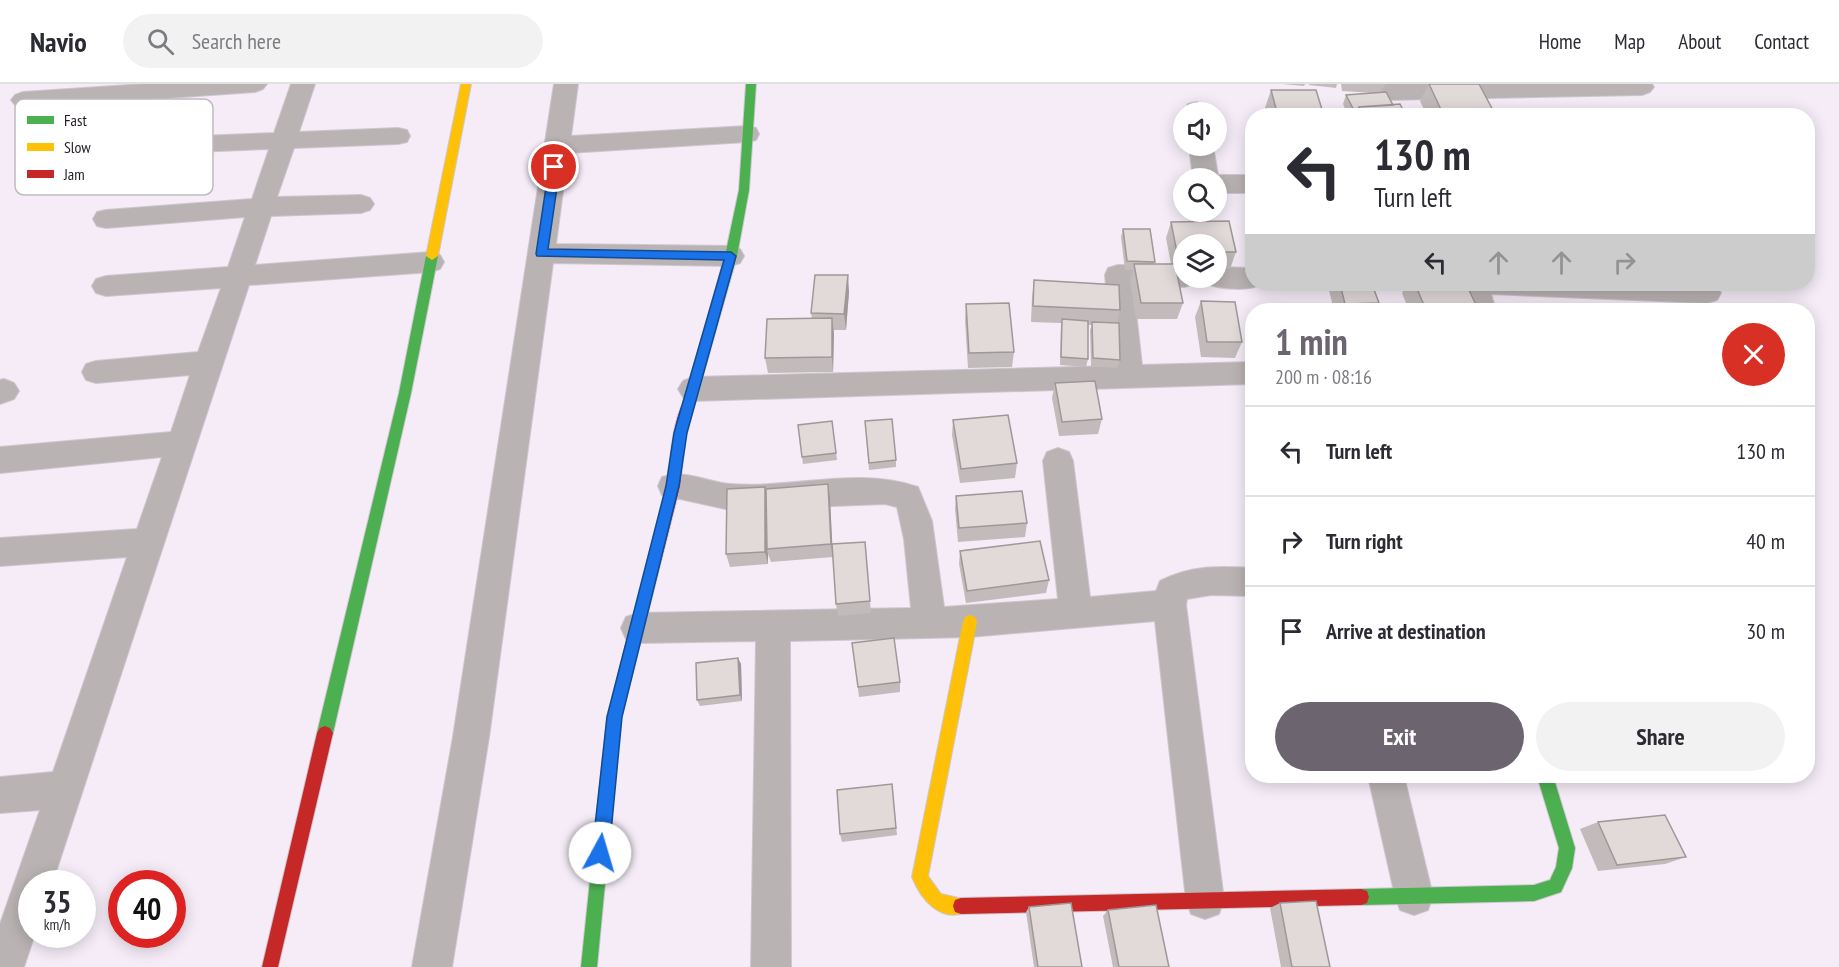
<!DOCTYPE html>
<meta charset="utf-8">
<style>
body{margin:0;font-family:"PT Sans Narrow",sans-serif;background:#f2f2f3;color:#2b2b33;height:100vh;display:flex;flex-direction:column;font-size:22px;white-space:nowrap}
*{box-sizing:border-box;margin:0}
p{font-size:20px;color:#7c7c81}
.icon{flex:none;width:33px;height:33px;fill:none;stroke:currentColor;stroke-width:2;stroke-linecap:round;stroke-linejoin:round}
.map{position:relative;flex:1;overflow:hidden}
.panel{position:absolute;left:1245px;top:219px;width:570px;height:480px;display:flex;flex-direction:column;background:#fff;border-radius:24px;box-shadow:0 3px 15px #0003}
.panel>*{flex:none}
.top-card{position:absolute;left:1245px;top:24px;width:570px;height:183px;border-radius:24px;box-shadow:0 3px 15px #0003;background:#fff;color:#2b2b33;overflow:hidden}
.controls{position:absolute;left:1173px;top:18px;display:grid;gap:12px}
.controls a{display:grid;place-items:center;width:54px;height:54px;border-radius:50%;background:#fff;box-shadow:0 3px 15px #0003;font-size:30px}
.speed{position:absolute;left:18px;top:786px;display:flex;gap:12px;font-size:30px;font-weight:700;text-align:center}
.speed>*{display:grid;place-content:center;width:78px;height:78px;border-radius:50%;background:#fff;box-shadow:0 3px 15px #0003;line-height:1}
.speed small{font-size:15px;font-weight:400}
.speed .limit{border:9px solid #d22;background:#fff;color:#111}
.pin{position:absolute;display:grid;place-items:center;width:51px;height:51px;color:#fff;margin:-26px;border:3px solid #fff;border-radius:50%;box-shadow:0 2px 6px #0007}
.me{position:absolute;width:66px;margin:-33px;rotate:6deg;stroke-linejoin:round;filter:drop-shadow(0 0 4px #0008)}
.turn{display:flex;align-items:center;gap:21px;height:126px;padding:0 30px;font-size:27px}
.turn .icon{width:78px;height:78px;stroke-width:2.5}
.turn b{display:block;font-size:42px;line-height:51px}
.lanes{display:flex;align-items:center;height:57px;padding:0 30px;background:#0003;justify-content:center;gap:30px;direction:ltr}
.lanes .off{opacity:.35}
.round{display:grid;place-items:center;flex:none;width:63px;height:63px;border-radius:32px;background:#f2f2f3}
.summary{display:flex;align-items:center;justify-content:space-between;height:102px;padding:0 30px}
h1{font-size:36px;font-weight:800;line-height:45px;color:#6c646f}
.action{display:flex;gap:12px;margin-top:auto;padding:12px 30px}
.action a{flex:1;height:69px;border-radius:36px;background:#6c646f;color:#fff;font-size:24px;font-weight:800;line-height:69px;text-align:center}
.action a+a{background:#f2f2f3;color:#2b2b33}
ul{padding:0;list-style:none}
li{display:flex;align-items:center;gap:18px;height:90px;padding:0 30px;border-top:2px solid #e1e1e2}
li div{flex:1}
li b{display:block;font-size:22px}
li em{font-style:normal}
header{display:flex;align-items:center;gap:36px;box-sizing:border-box;height:84px;padding:0 30px;background:#fff;border-bottom:2px solid #e1e1e2}
header strong{font-size:28px}
nav{display:flex;gap:33px;margin-inline-start:auto;font-size:21px}
.search{width:420px;height:54px;background:#f2f2f3;display:flex;align-items:center;gap:15px;box-sizing:border-box;padding:0 21px;border-radius:33px;color:#7c7c81;font-size:22px}
.map>svg:first-child{display:block}
.lines{fill:none;stroke-linecap:round;stroke-linejoin:round}
.street-casing{stroke:#cec7d1;stroke-width:2}
.fast-casing{stroke:#cec7d1;stroke-width:2}
.slow-casing{stroke:#cec7d1;stroke-width:2}
.jam-casing{stroke:#cec7d1;stroke-width:2}
.street{fill:#bab3b3;fill-rule:evenodd}
.fast{fill:#4caf50;fill-rule:evenodd}
.slow{fill:#ffc107;fill-rule:evenodd}
.jam{fill:#c62828;fill-rule:evenodd}
.wall{fill:#c2bbbb}
.shaded-wall{fill:#9e9898}
.building{fill:#e2d9d9;stroke:#9e9898;stroke-width:1.5}
.route{fill:#1a73e8;stroke:#114b97;stroke-width:1.5}
.key{fill:#fff;stroke:#bdbbbe;stroke-width:1.5}
.key-label{font-size:16px;fill:#231b26}
</style>
<header>
<strong>Navio</strong>
<div class="search"><svg class="icon" aria-label="search" viewBox="0 0 24 24"><circle cx="10" cy="10" r="6"/><path d="M15 15l6 6"/></svg>Search here</div>
<nav><a>Home</a><a>Map</a><a>About</a><a>Contact</a></nav>
</header>
<div class="map">
<svg width="1839" height="883" viewBox="0 0 1839 883">
<rect width="100%" height="100%" fill="#f5ecf7"/>
<g class="lines">
<g class="street-casing">
<path id="street" d="M144,0H267L263,5L255,8L23,24L15,21L11,16L15,11L23,8Z
M291,0H315L299,48L398,44L407,46L410,52L407,58L398,60L294,64L277,113L361,111L370,114L374,120L370,126L361,129L271,132L255,181L431,168L440,171L444,178L440,185L431,188L249,201L52,800H32V850H35L24,883H0V840L40,726L0,729V693L53,688L127,473L0,482V454L137,445L162,373L0,389V363L171,348L190,291L96,299L86,296L82,288L86,280L96,277L198,268L221,204L106,212L96,209L92,202L96,195L106,192L228,183L245,133L106,144L97,142L93,135L97,128L106,126L252,115L269,65L72,73L63,71L60,65L63,59L72,57L274,49Z
M554,0H578L571,52L747,42L756,44L759,50L756,56L747,58L568,69L556,160L731,162L740,165L744,172L740,179L731,182L553,179L489,653L452,883H412L453,653Z
M1386,0H1652L1654,3L1650,8L1642,11L1386,16L1378,13L1374,8L1378,3Z
M1196,18L1204,20L1208,28H1184L1188,20Z
M1189,62H1213L1218,91H1252V109H1216V94H1193Z
M1118,181L1184,183V194H1197L1194,200L1184,203L1133,201L1142,281L1252,278V300L693,317L683,313L678,305L683,297L693,293L1113,282L1105,191L1108,184Z
M1216,183L1252,184V200H1262C1249,208 1222,205 1206,200L1203,194H1216Z
M1460,200H1709L1717,202L1721,209L1717,216L1707,219L1491,210L1496,226H1468Z
M4,295L14,299L19,307L14,315L0,320V296Z
M1058,364L1069,368L1073,377L1090,513L1156,507L1160,497C1190,481 1220,482 1252,484V512L1211,511L1187,515L1186,521L1224,816L1219,830L1205,835L1191,830L1186,816L1155,537L970,553L790,557L791,883H751L756,557L638,559L626,555L621,544L626,533L638,529L911,524L904,455L897,423L885,420L730,426L662,411L658,402L662,393C684,385 707,398 730,400C792,405 858,382 918,403L932,437L944,523L1058,515L1043,377L1047,368Z
M1368,692H1404L1433,812L1428,826L1414,831L1400,826L1395,812Z"/>
</g>
<g class="fast-casing">
<path id="fast" d="M746,0H756L749,106L737,172L695,319L689,324L683,319L725,172L739,106Z
M432,168L438,172L411,309L333,649L330,654L325,656L320,654L317,649L399,309L426,172Z
M633,553L638,555L640,560L621,633L597,883H581L607,633L626,560L628,555Z
M1537,692H1553L1575,764L1572,784L1561,808L1534,817L1361,821L1355,819L1353,813L1355,807L1361,805L1534,801L1550,796L1556,783L1559,764Z"/>
</g>
<g class="slow-casing">
<path id="slow" d="M461,0H471L438,172L432,176L426,172Z
M970,531L975,533L977,538L928,792L941,810L967,816L969,822L967,828C940,839 921,815 912,793L963,538L965,533Z"/>
</g>
<g class="jam-casing">
<path id="jam" d="M689,314L695,319L686,349L680,402L640,560L638,565L633,567L628,565L626,560C641,501 661,442 669,382C671,368 676,318 689,314Z
M325,642L330,644L333,649L278,883H262L317,649L320,644Z
M1361,805L1367,807L1369,813L1367,819L1361,821L961,830L955,828L953,822L955,816L961,814Z"/>
</g>
<use href="#street" class="street"/>
<use href="#fast" class="fast"/>
<use href="#slow" class="slow"/>
<use href="#jam" class="jam"/>
</g>
<path class="wall" d="M1283,0H1305L1304,2Z
M1309,0H1337L1336,4L1309,1Z
M1341,0H1385L1381,8L1393,21L1406,32H1348L1343,20L1346,11L1372,9L1342,7Z
M1429,0L1495,30L1494,32H1427L1420,17Z
M1271,6L1324,32H1267L1265,24Z
M1171,138L1236,168L1230,185H1216V160H1184V186H1177L1183,219L1177,235H1136L1130,197L1133,186H1125L1121,153L1123,145L1155,178L1154,180H1171L1166,154Z
M1034,196L1120,226L1117,239L1120,276L1117,284L1091,282L1090,246L1092,241H1088V275L1086,283L1060,281L1061,239L1031,238L1032,213Z
M1329,200H1372L1379,219L1376,224H1408L1402,209L1407,200H1466L1478,225L1477,226H1334L1328,203Z
M849,208L846,246H834L833,288L768,289L765,274L812,235L811,229Z
M1201,217L1242,258L1235,274L1201,273L1195,233Z
M966,220L1014,268L1012,283L968,284L965,236Z
M1055,299L1102,335L1098,350L1059,352L1052,314Z
M953,336L1017,379L1015,394L960,399L952,351Z
M832,337L837,376L803,380L802,373Z
M865,337L896,376V383L869,386Z
M765,403L766,409L830,414L832,460L865,458L871,529L838,532L836,520L833,473L771,478L768,470V480L730,483L726,470Z
M956,412L1027,439L1025,453L958,458L955,425Z
M960,467L1049,496L1046,509L966,519L959,480Z
M852,559L900,598V608L859,613Z
M738,574L741,580L742,617L700,622L697,616Z
M892,700L897,751L842,758L840,750Z
M1598,738L1686,773L1665,780L1598,787L1580,745Z
M1280,819L1330,883H1281L1270,824Z
M1029,823L1082,883H1034L1026,828Z
M1108,826L1169,883H1113L1103,832Z"/>
<path class="shaded-wall" d="M848,191L849,208L846,246L844,230Z
M832,234L834,250L833,288L832,273Z
M828,400L830,414L833,473L831,460Z
M765,403L768,417L767,465L768,470V480L765,468Z
M738,574L741,580L742,617L740,611Z"/>
<path class="building" d="M1429,0H1479L1495,30L1444,32Z
M1271,6H1316L1324,32H1278Z
M1386,8L1393,21L1359,23L1356,30L1346,11Z
M1400,20L1406,32H1363L1359,23Z
M1229,137L1236,168H1216V160H1184V169H1177L1171,138Z
M1123,145H1150L1155,178L1127,177Z
M1134,180H1175L1183,219H1141Z
M815,191H848L844,230L811,229Z
M1034,196L1119,201L1120,226L1033,222Z
M1340,200H1372L1379,219L1345,220Z
M1415,200H1466L1478,225L1453,226H1426Z
M1201,217L1235,218L1242,258H1207Z
M1009,219L1014,268L969,269L966,220Z
M1373,224H1411L1412,226H1374Z
M832,234V273L765,274L767,235Z
M1062,235L1088,237V275L1061,273Z
M1092,238L1119,239L1120,276L1093,274Z
M1095,297L1102,335L1062,338L1055,299Z
M1008,331L1017,379L961,385L953,336Z
M892,335L896,376L869,379L865,337Z
M832,337L836,369L802,373L798,341Z
M828,400L831,460L767,465L766,405Z
M765,403V468L726,470L727,405Z
M1022,407L1027,439L959,444L956,412Z
M1040,457L1049,496L967,507L960,467Z
M865,458L870,517L836,520L832,460Z
M894,554L900,598L858,603L852,559Z
M738,574L740,611L697,616L696,579Z
M892,700L896,744L840,750L837,706Z
M1665,731L1686,773L1617,781L1598,738Z
M1316,817L1330,883H1292L1280,819Z
M1071,819L1082,883H1038L1029,823Z
M1156,821L1169,883H1119L1108,826Z"/>
<path class="route" d="M554,79L560,83L548,165L731,168L736,172L687,349L679,402L622,633L609,769L606,775L600,777L595,775L592,769L607,633L666,402L674,349L724,176L537,172L536,170L549,83Z"/>
<rect x="15" y="15" width="198" height="96" rx="9" class="key"/>
<rect x="27" y="32" width="27" height="8" fill="#4caf50"/>
<rect x="27" y="59" width="27" height="8" fill="#ffc107"/>
<rect x="27" y="86" width="27" height="8" fill="#c62828"/>
<g class="key-label">
<text x="64" y="42">Fast</text>
<text x="64" y="69">Slow</text>
<text x="64" y="96">Jam</text>
</g>
</svg>
<div class="controls">
<a><svg class="icon" aria-label="sound" viewBox="0 0 24 24"><path d="M4 9h4l5-4v14l-5-4H4zM17 9q2 3 0 6"/></svg></a>
<a><svg class="icon" aria-label="search" viewBox="0 0 24 24"><circle cx="10" cy="10" r="6"/><path d="M15 15l6 6"/></svg></a>
<a><svg class="icon" aria-label="layers" viewBox="0 0 24 24"><path d="M12 4l9 5-9 5-9-5zM3 14l9 5 9-5"/></svg></a>
</div>
<div class="speed"><div>35<small>km/h</small></div><div class="limit">40</div></div>
<div class="pin" style="left:554px;top:83px;background:#d93025"><svg class="icon" aria-label="arrive" viewBox="0 0 24 24"><path d="M6 21V4h12l-3 4 3 4H6"/></svg></div>
<svg class="me" style="left:600px;top:769px" viewBox="-20 -20 40 40"><circle r="19" fill="#fff"/><path d="M0-13L10 11 0 6-10 11z" fill="#1a73e8"/></svg>
<div class="top-card">
<div class="turn"><svg class="icon" aria-label="left" viewBox="0 0 24 24"><path d="M17 20v-9H6M10 6l-5 5 5 5"/></svg><div><b>130 m</b>Turn left</div></div>
<div class="lanes"><svg class="icon" aria-label="left" viewBox="0 0 24 24"><path d="M17 20v-9H6M10 6l-5 5 5 5"/></svg><svg class="icon off" aria-label="ahead" viewBox="0 0 24 24"><path d="M12 20V5M6 11l6-6 6 6"/></svg><svg class="icon off" aria-label="ahead" viewBox="0 0 24 24"><path d="M12 20V5M6 11l6-6 6 6"/></svg><svg class="icon off" aria-label="right" viewBox="0 0 24 24"><path d="M7 20v-9h11M14 6l5 5-5 5"/></svg></div>
</div>
<section class="panel">
<div class="summary"><div><h1>1 min</h1><p>200 m · 08:16</p></div><a class="round" style="background:#d93025;color:#fff"><svg class="icon" aria-label="close" viewBox="0 0 24 24"><path d="M6 6l12 12M18 6L6 18"/></svg></a></div>
<ul>
<li><svg class="icon" aria-label="left" viewBox="0 0 24 24"><path d="M17 20v-9H6M10 6l-5 5 5 5"/></svg><div><b>Turn left</b></div><em>130 m</em></li>
<li><svg class="icon" aria-label="right" viewBox="0 0 24 24"><path d="M7 20v-9h11M14 6l5 5-5 5"/></svg><div><b>Turn right</b></div><em>40 m</em></li>
<li><svg class="icon" aria-label="arrive" viewBox="0 0 24 24"><path d="M6 21V4h12l-3 4 3 4H6"/></svg><div><b>Arrive at destination</b></div><em>30 m</em></li>
</ul>
<div class="action"><a>Exit</a><a>Share</a></div>
</section>
</div>
